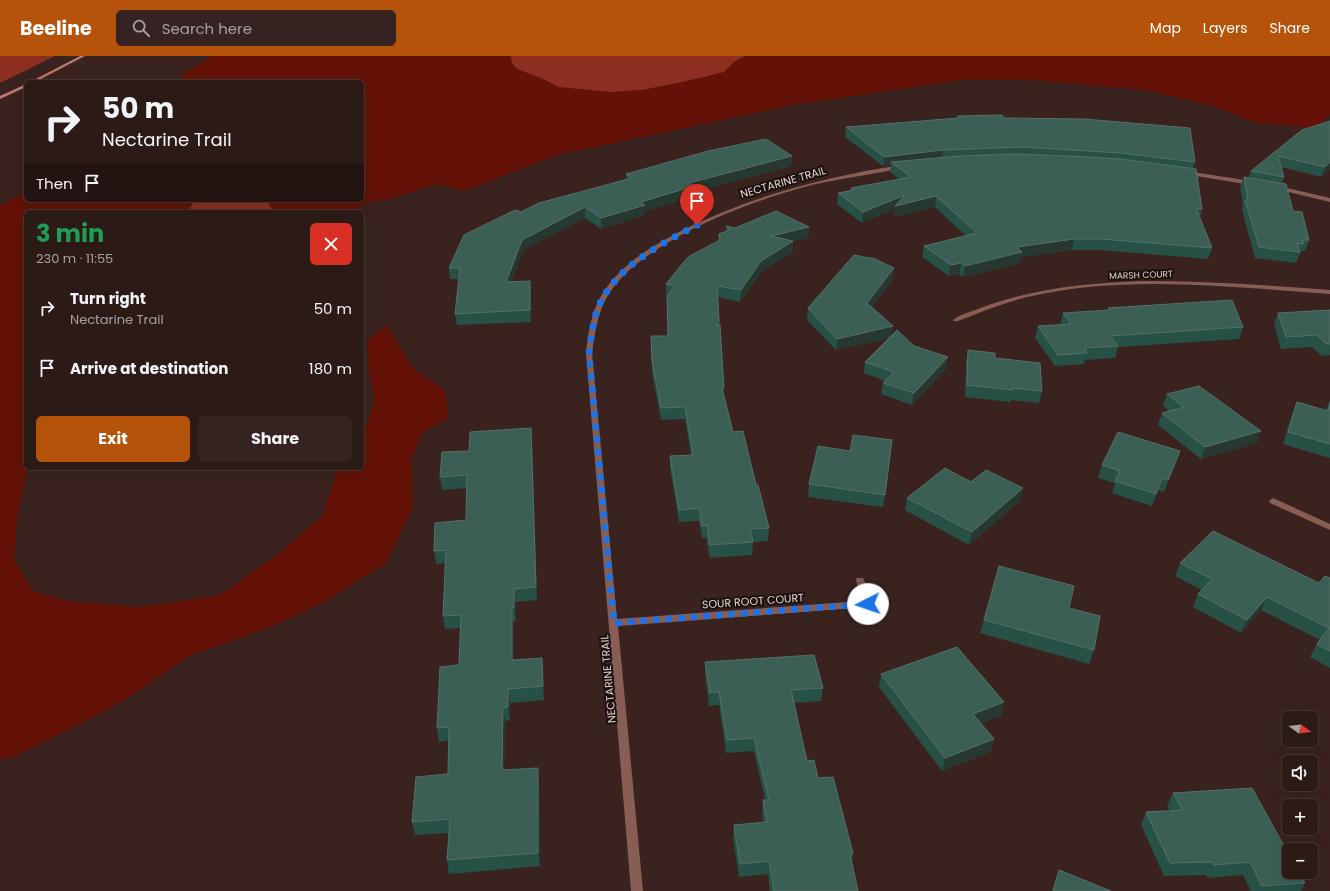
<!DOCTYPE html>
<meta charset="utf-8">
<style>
body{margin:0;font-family:Poppins,sans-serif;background:#342320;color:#f1f3f6;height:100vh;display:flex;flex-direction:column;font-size:15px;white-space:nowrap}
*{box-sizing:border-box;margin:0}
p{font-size:13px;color:#a6a1a1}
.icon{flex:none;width:22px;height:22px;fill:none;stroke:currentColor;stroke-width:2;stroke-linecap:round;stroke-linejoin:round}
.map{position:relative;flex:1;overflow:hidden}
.details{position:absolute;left:24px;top:154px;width:340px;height:260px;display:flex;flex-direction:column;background:#2c1a17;border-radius:6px;box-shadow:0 4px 16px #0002,0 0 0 1px #483836}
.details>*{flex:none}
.banner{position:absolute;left:24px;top:24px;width:340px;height:122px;border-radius:6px;box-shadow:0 4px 16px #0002,0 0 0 1px #483836;background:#2c1a17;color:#f1f3f6;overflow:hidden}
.needle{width:26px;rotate:105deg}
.controls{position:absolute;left:1282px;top:655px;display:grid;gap:8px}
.controls a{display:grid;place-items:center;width:36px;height:36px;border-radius:6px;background:#2c1a17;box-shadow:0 4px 16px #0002,0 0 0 1px #483836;font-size:20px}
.pin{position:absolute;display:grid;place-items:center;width:34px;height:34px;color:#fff;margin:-41px -17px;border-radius:50% 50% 50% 0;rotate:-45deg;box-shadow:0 0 4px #0007}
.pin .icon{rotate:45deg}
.me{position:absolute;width:44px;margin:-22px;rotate:266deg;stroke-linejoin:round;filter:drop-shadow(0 0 3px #0008)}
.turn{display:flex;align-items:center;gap:14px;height:84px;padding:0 12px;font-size:18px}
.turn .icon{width:52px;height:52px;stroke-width:2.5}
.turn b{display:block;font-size:28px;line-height:34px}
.then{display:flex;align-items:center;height:38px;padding:0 12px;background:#0003;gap:8px;font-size:15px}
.round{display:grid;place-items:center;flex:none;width:42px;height:42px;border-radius:6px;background:#342320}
.overview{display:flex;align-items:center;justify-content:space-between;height:68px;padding:0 12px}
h1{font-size:24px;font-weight:700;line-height:30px;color:#1e9e55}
.action{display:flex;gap:8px;margin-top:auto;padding:8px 12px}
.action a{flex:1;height:46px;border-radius:6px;background:#b45309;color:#fff;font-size:16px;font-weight:700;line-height:46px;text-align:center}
.action a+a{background:#342320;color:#f1f3f6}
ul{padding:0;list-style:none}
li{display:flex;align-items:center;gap:12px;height:60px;padding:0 12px}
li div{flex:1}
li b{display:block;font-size:15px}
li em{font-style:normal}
header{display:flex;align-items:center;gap:24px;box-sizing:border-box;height:56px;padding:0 20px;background:#b45309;color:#fff}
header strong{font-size:19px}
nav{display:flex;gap:22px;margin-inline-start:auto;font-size:14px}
.search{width:280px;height:36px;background:#342320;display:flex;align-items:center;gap:10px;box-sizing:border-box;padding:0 14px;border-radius:6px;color:#a6a1a1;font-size:15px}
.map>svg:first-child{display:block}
.green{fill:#641207}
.forest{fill:#8c2f21}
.water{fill:#8f3224}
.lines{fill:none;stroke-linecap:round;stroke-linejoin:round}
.street{fill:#885d55;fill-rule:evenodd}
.secondary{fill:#bd796c;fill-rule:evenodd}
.wall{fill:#275046}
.shaded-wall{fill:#263830}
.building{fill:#3b5e55;stroke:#557068}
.route{stroke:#1a73e8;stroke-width:7;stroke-dasharray:0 12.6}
.labels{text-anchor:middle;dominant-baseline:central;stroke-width:4;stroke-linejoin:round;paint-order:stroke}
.far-street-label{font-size:9px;fill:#e2d3d0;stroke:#1a100e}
.street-label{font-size:11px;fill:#e2d3d0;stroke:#1a100e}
</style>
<header>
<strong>Beeline</strong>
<div class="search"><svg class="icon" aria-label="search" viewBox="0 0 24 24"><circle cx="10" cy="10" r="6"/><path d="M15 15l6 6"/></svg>Search here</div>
<nav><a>Map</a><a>Layers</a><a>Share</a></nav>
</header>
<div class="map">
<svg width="1330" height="835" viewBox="0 0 1330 835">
<rect width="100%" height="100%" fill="#3a231f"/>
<path class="green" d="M212,0H511L512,7L559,31L611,36L642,34L682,26L724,16L734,6L745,0H1330V59L1315,72L1257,67L1209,49L1145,34L1031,24H962L794,49L557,99L465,135L437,128L390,143L367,147L351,156H273L267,144H362V26H178L183,18Z
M26,135V144H195L188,156H26V412H28L18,455L14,504L33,535L68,545L140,551L220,539L278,498L323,459L337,415L340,412H362V383L375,344L369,315L367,284L387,270L413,312L445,334L449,362L423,376L411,405L413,451L386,508L368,518L326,545L269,572L189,600L125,644L80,668L11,702L0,703V150Z"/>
<path class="forest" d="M0,0H55L0,27Z
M511,0H745L734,6L724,16L682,26L642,34L611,36L559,31L541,22L517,13L512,7Z"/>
<path class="water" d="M195,144H267L273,156H188Z"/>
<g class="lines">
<path class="street" d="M901,109L903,110V112C874,118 845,122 816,128C755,143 639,185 607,241C597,258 595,278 592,297L617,563L862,545L856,524L857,522H863L864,524L873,548L871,550L868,551L618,570L643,835H631L586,297C588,278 591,258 600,242C618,210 650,191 681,175C751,140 824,121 901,109Z
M1186,115L1251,125L1254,127L1251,129L1184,118V116Z
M1278,130L1330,142V146L1276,133L1275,132Z
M1141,225C1204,225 1267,229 1330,234V238C1230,231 1126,218 1027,241C1003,247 981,256 958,265H954L953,264C959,259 970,256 978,253C1030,233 1085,227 1141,225Z
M1273,442L1330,468V474L1270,447L1269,445Z"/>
<path class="secondary" d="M80,0H85L35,26H30Z
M26,28V31L0,43V40Z"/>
</g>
<path class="wall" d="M957,60L1004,62L1195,106L1193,112L1202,153L1200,161L1212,192L1208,203L1099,194H1072L1021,201L1020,207L963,221L959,218L949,220L922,201L924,190L966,180L935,151L894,161L895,153L862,167L837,148L838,137L851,134V132L899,123L890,116L891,109L883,110L845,81L846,71L957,62Z
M1302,74L1330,113L1321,121L1281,111L1284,121L1282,127L1293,155L1309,184L1305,195H1301L1300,199H1299L1296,207L1255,202L1242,154L1243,149L1240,131L1244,121H1249L1251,115Z
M792,100L791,110L694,136V140L645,155V159L601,173L585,162L523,194L511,226L530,225L531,236V266L457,269L455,258L459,223H450L449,212L521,156L626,123V118Z
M726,170L735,172L809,171L808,182L793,185V196L761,216L740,246L718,241L724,332L723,337L733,376L756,429L769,472L768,485L753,486L752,499L710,502L706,482H702L699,465L679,466L670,412V400L691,399L685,363L661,364L652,317L651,280H667L668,239H666V228L718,185L719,178L726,175Z
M893,223L872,251L893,270L891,280L914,290L946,313L912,349L881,338L883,327L885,325L864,317L865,306L889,282L836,294L807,264L808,252Z
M1108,252L1243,271L1239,283L1118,291L1115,302L1085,304L1084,308L1055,310L1035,282L1038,270L1060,269L1063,257L1107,254Z
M1330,254V299L1322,300L1312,291L1281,293L1274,268L1278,257Z
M968,294L995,302L1042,335L1039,347L1011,344V346L965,341L966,305Z
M1167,338L1261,375L1257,387L1201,403L1158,369L1162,357L1169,355L1163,350Z
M1330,344V402L1283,388L1292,358L1297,346L1326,354Z
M531,372L532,384L537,544L515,546L516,565H513V604L543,615L544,644L510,647V664L505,665L504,714L539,725L540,810L449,818L447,804L449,777L415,779L412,766L448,718L449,684L439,686L437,672L459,609L460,572L445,573L443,560L445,507L436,508L434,495L466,464L467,432L442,434L440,421L469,395Z
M850,395L885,439L883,451L808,441L809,428Z
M1180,395L1176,407L1164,436L1158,434L1152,450L1112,437L1115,427L1098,422L1102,409Z
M971,426L1020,445L969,489L905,454L907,442Z
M1180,507L1319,527L1330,522V612L1310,601L1317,588L1320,584L1261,554L1241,577L1193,551L1198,538L1202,534L1175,520Z
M1069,552L1094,594L1089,608L980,577L984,564Z
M705,606L823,632L821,645L794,647L807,705L818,722L853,797L852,806L858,835H770L768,818L739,821L733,782L734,769L763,766L762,757L763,744H765L754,695L726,697L719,649L709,650L705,619Z
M881,618L1004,646L1001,660L980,667L994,683L990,696L942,715L879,631Z
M1173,737L1305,827L1301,835H1251L1243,819L1208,822L1206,819L1164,820L1141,769L1146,756L1170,755L1167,750Z
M1059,814L1111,835H1052Z"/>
<path class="shaded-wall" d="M943,94L942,104L891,106V109L883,110L884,101Z
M792,100L791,110L694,136V140L645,155V159L601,173V162L689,127Z
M1330,106V113L1321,121L1325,111Z
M905,139L936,140L935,151L894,161L895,153L862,167L863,156Z
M585,151V162L523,194L507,237L506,226L522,184Z
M809,171L808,182L793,185V196L761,216L740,246L741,234L771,180Z
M1074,183L1072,194L1021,201L1020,207L963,221L965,210L1017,191Z
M961,207L959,218L949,220L951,209Z
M894,212L893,223L866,258L867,247Z
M530,225L531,236V266L530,254Z
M893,270L891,282L836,294L837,283Z
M948,301L946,313L912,349L914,337Z
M531,372L532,384L537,544L536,531Z
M1261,375L1257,387L1201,403L1205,391Z
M1180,395L1176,407L1164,436L1168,424Z
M1162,422L1158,434L1152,450L1156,438Z
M1023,432L1020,445L969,489L972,476Z
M514,533L515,546L516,565L514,552Z
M1267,541L1261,554L1241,577L1247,564Z
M512,552L513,565L514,617L512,604Z
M542,602L543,615L544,644L543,630Z
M508,633L510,647V664L508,651Z
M1004,646L1001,660L970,671L973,658Z
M503,652L505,665L504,728L502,714Z
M994,683L990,696L942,715L945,702Z
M538,712L539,725L540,810L538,797Z"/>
<path class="building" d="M1002,59L1004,62L1084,63L1190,72L1195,106L1121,97L1022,91L943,94L884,101L846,71L959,62L957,60Z
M1330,65V106L1325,111L1278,100L1284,121L1251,115L1302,74Z
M766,83L792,100L689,127L694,130L641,146L645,149L601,162L585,151L522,184L506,226L530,225V254L455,258L460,212H449L464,179L515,154L521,156L539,147L632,122L626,118L708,95Z
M1014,98L1068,100L1121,103L1196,113L1202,153L1196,152L1212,192L1102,183H1074L1017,191L1022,196L965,210L961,207L951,209L924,190L977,177L936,140L895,150L905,139L863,156L838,137L854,134L851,132L911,121L891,106L960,100Z
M1244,121L1286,128L1293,155L1302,156L1309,184H1302L1304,188L1297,187L1300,196L1259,191L1245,144H1248Z
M776,155L809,171L771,180L793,185L761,205L741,234L717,230L719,265L716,270L720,269L724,332H722L733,376L743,375L756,429H758L769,472L750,473L753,486L710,489L707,469L702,470L699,452L679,454L670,400L693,399L685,351L661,352L652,305L651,280H668L667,240L675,230L666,228L688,201L720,184L719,178L730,174L726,170L735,172Z
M854,199L869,202H873L894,212L867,247L893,270L837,283L808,252Z
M1232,244L1243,271L1110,280L1118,290L1084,292L1087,297L1058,299L1038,270L1071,268L1063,257L1110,254L1108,252Z
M1330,254V288H1326L1317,279L1286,281L1278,257Z
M897,274L914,290L948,301L914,337L883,327L894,316L865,306Z
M968,294L995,297V302L1040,307L1042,335L1013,332V334L967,329Z
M1199,330L1261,375L1205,391L1162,357L1184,351L1167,338Z
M1297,346L1328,355L1330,346V388L1288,376Z
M531,372L536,531L514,533V552H512V604L542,602L543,630L508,633V651L503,652L502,714L538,712V797L447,804L450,763L412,766L416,721L448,718L449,671L437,672L440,611L459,609L461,559L443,560L446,494L434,495L435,467L466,464L467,419L440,421L442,396L469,395L470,376Z
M1118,376L1180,395L1168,424L1162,422L1156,438L1115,425L1120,415L1102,409Z
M853,379L892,384L885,439L809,428L818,390L850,395Z
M945,412L971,426L986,414L1023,432L972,476L907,442Z
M1213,475L1319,527L1325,520L1330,522V595L1317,588L1329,572L1267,541L1247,564L1198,538L1212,523L1180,507Z
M999,510L1074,530L1069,552L1100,560L1094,594L984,564Z
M957,591L1004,646L973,658L994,683L945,702L881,618Z
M814,599L823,632L791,634L807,705L814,704L818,722L833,721L853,797L850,798L858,835H774L769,805L740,808L734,769L767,766L763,744H769L754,682L727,684L719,636L710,637L705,606Z
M1252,732L1289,799V816H1299L1305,827L1262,830L1250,806L1214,809L1212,806L1170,807L1146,756L1182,754L1173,737Z
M1059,814L1111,835H1053Z"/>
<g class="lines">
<path class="route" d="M697,169C658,190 608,214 595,261C592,272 591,285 589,297L614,567L868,548"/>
</g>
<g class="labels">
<g class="far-street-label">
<text transform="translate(1141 219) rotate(-2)">MARSH COURT</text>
</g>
<g class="street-label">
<text transform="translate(783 126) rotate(-16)">NECTARINE TRAIL</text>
<text transform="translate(753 545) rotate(-4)">SOUR ROOT COURT</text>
<text transform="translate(608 623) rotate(-95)">NECTARINE TRAIL</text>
</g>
</g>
</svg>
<div class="controls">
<a><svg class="needle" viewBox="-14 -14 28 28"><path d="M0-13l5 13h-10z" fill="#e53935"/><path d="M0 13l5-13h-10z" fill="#a6a1a1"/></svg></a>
<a><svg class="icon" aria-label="sound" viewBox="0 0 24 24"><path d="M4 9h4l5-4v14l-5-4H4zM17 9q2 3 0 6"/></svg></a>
<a>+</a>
<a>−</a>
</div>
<div class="pin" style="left:697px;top:169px;background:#d93025"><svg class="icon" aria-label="arrive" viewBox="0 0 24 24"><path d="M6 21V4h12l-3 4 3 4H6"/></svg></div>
<svg class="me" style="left:868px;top:548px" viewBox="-20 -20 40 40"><circle r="19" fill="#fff"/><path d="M0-13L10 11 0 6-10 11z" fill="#1a73e8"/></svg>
<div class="banner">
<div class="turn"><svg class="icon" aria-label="right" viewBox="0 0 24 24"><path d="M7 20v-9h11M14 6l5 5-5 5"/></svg><div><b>50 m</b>Nectarine Trail</div></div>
<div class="then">Then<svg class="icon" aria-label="arrive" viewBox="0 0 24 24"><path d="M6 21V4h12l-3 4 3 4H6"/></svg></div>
</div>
<section class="details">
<div class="overview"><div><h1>3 min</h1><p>230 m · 11:55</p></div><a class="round" style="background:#d93025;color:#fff"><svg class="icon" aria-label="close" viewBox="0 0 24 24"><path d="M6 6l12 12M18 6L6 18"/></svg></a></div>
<ul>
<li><svg class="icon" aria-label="right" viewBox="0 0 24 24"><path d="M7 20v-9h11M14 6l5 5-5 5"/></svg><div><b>Turn right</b><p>Nectarine Trail</p></div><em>50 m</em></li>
<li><svg class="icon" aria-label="arrive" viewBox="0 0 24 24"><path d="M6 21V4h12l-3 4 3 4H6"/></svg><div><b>Arrive at destination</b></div><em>180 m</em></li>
</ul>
<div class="action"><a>Exit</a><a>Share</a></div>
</section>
</div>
